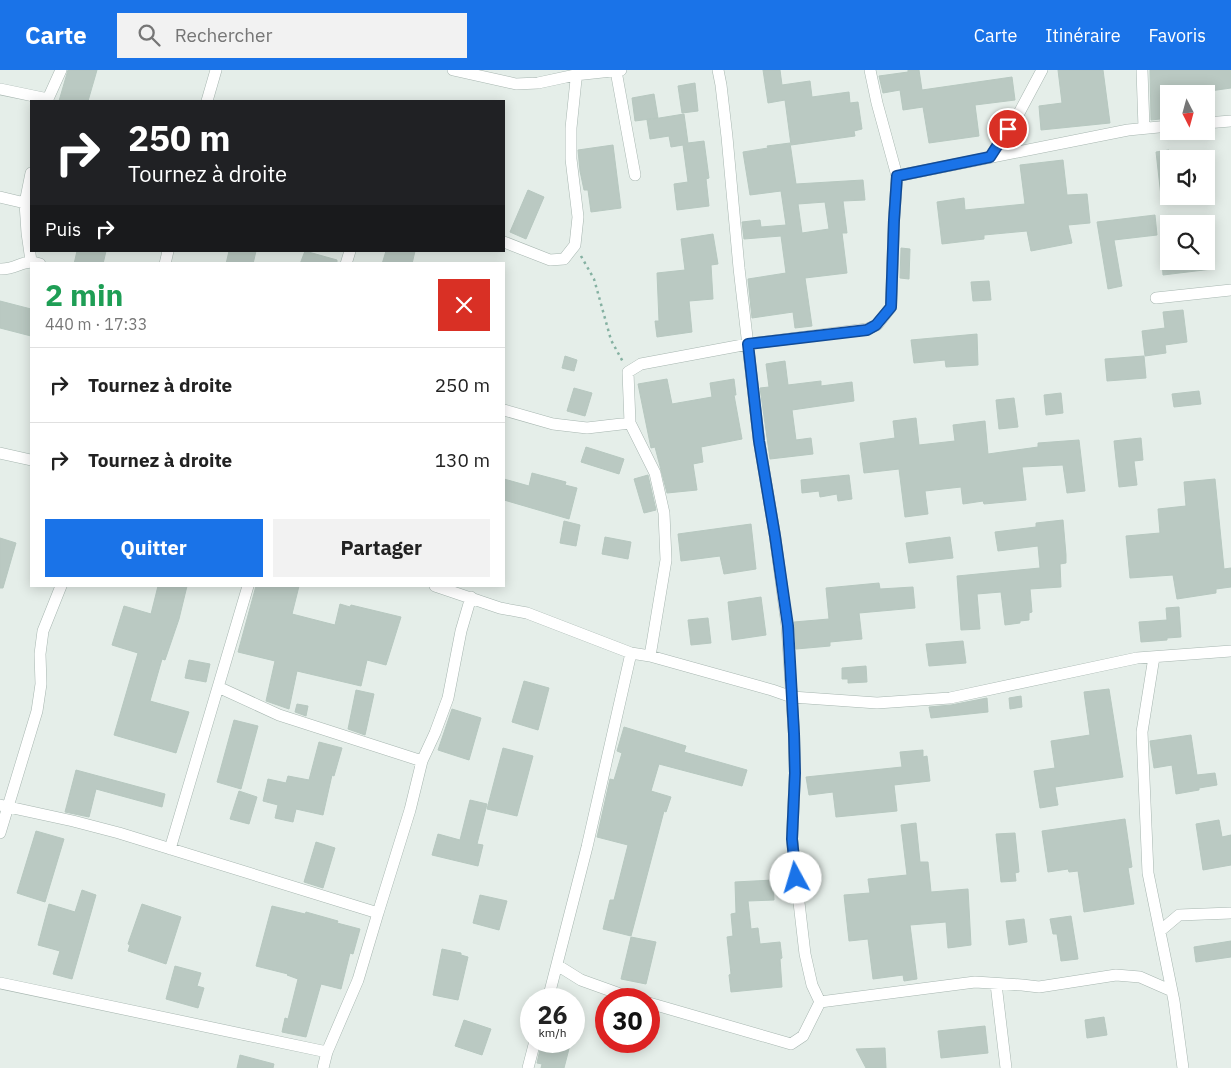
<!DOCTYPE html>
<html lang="fr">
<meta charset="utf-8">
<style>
body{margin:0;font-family:"IBM Plex Sans",sans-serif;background:#f2f2f2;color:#222;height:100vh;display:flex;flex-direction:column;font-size:19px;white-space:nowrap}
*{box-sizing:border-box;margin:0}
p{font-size:16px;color:#767676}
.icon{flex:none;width:28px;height:28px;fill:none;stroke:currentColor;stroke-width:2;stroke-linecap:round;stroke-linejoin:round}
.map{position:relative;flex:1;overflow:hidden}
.details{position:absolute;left:30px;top:192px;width:475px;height:325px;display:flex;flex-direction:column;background:#fff;border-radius:0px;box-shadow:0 2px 12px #0003}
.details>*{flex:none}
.guide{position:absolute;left:30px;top:30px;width:475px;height:152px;border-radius:0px;box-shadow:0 2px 12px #0003;background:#202124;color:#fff;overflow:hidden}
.needle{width:32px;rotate:174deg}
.controls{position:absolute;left:1160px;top:15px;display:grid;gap:10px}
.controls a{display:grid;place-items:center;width:55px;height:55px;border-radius:0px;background:#fff;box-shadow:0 2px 12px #0003;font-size:25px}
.speed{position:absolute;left:520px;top:918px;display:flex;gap:10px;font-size:25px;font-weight:700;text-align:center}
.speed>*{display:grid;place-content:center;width:65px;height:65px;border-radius:50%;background:#fff;box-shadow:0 2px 12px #0003;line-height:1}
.speed small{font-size:12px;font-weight:400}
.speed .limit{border:8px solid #d22;background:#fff;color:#111}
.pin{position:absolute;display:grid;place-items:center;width:42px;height:42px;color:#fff;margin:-21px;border:2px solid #fff;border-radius:50%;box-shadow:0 1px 5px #0007}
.me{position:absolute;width:55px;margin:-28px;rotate:354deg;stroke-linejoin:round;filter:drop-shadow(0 0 4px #0008)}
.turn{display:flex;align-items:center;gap:18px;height:105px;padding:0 15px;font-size:22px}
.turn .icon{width:65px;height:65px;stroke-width:2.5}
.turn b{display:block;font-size:35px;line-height:42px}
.then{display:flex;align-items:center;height:48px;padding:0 15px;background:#0003;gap:10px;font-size:19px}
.round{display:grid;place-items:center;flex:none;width:52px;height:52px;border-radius:0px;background:#f2f2f2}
.headline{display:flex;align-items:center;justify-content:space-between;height:85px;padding:0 15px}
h1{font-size:30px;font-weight:700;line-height:38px;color:#1e9e55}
.action{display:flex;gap:10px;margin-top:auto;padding:10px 15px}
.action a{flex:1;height:58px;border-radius:0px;background:#1a73e8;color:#fff;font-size:20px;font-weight:700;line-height:58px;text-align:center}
.action a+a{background:#f2f2f2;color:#222}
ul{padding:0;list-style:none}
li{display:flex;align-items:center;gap:15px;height:75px;padding:0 15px;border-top:1px solid #e0e0e0}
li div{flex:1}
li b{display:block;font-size:19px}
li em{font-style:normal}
header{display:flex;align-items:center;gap:30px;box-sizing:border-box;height:70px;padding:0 25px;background:#1a73e8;color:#fff}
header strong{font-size:24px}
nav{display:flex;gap:28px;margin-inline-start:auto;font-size:18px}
.search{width:350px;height:45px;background:#f2f2f2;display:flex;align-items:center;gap:12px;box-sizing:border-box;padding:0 18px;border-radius:0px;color:#767676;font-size:19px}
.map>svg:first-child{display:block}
.building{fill:#bac9c2;stroke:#b7c8c0;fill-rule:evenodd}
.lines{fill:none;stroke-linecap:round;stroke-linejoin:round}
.minor-casing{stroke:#a7b6b0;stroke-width:12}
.path{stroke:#85b1a2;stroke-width:2.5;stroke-dasharray:2.5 4;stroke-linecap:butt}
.minor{stroke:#fff;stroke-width:11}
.route-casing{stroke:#114b97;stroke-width:12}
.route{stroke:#1a73e8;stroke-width:9}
</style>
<header>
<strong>Carte</strong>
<div class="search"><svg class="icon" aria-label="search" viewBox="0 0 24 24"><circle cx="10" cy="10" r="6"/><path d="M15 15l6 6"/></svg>Rechercher</div>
<nav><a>Carte</a><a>Itinéraire</a><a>Favoris</a></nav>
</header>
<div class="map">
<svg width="1231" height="998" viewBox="0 0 1231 998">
<rect width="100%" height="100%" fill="#e5eee9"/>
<path class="building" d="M68,0H97L88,31H59Z
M763,0H780L782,15L810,11L812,27L849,22L850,33L858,32L862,59L854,61L855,66L791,75L785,30L768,33Z
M908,0H919L922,20L1012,7L1015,30L975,35L979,66L929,73L923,37L903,40L900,20L883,23L879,6L908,2Z
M1058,0H1103L1110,53L1041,60L1039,36L1062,33Z
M1150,0H1231V18L1189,24H1169V48L1151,50Z
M695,13L698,41L682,43L678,16Z
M654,24L658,48L635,51L632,28Z
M684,44L688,73L704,71L709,108L706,109L709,136L677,140L674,114L688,112L683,75L671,77L669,66L650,69L647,50Z
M790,73L796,114L863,110L865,130L843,131L847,163H842L847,203L805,208L812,256L795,258L793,242L752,248L748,209L786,203L781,166L744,169L742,152L760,150L761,157L786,155L781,121L750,125L743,82L768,78L767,76ZM825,132L829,159L802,163L798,134Z
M613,75L621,138L591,142L588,120H584L580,101L578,80Z
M1169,80V126H1161L1156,82Z
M1063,90L1067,125L1087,124L1090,153L1068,155L1072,173L1031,181L1027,161L984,165V169L942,174L937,132L964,128L965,140L1025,134L1020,95Z
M528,120L544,127L526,169L510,162Z
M1155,145L1157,165L1114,170L1122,216L1108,219L1097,152Z
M713,164L718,194L711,195L713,229L689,231L692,262L657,267L655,251H659L657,203L685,200L681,169Z
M901,178L910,179L909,209L900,208Z
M77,181H106L103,194H74Z
M229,181H256L253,194H226Z
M305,181L337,190V194H300Z
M386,181H415L412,194H382Z
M1162,191H1212V199L1163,205Z
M989,211L991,230L973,231L971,212Z
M0,231L31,239V266L0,258Z
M1183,240L1187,272L1165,275L1166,283L1145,286L1142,261L1165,258L1163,242Z
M977,264L978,295L946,297L945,290L914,293L911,270Z
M565,286L577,290L574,301L562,298Z
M1144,286L1146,308L1107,311L1105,289Z
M785,291L788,315L821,311V316L852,312L854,331L792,340L796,370L811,368L813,384L770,389L760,318L769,317L766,294Z
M667,309L672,334L712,327L710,313L734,309L736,325H734L742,369L701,377L703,392L693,394L697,420L667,423L655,377L651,378L638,314Z
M574,318L592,323L585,346L567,341Z
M1199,321L1201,334L1174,337L1172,324Z
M1061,323L1063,343L1046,345L1044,325Z
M1014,328L1018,357L999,359L996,330Z
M916,348L919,375L955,371L953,355L985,351L988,384L1038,377V373L1079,370L1085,421L1067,423L1063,395L1022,397L1026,430L984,434L983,431L963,434L961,417L925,421L928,444L905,447L899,399L864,403L860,373L895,368L893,351Z
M1141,368L1143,390L1134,391L1137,415L1119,417L1114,371Z
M586,377L624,389L619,404L581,392Z
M532,403L566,412L565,415L577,418L569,449L504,430V409L529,416Z
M648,405L656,440L644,443L634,409Z
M849,405L852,429L838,431L837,424L820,427L819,421L802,423L801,410Z
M1215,409L1224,499L1231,498V517L1216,519V523L1177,529L1173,505L1130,508L1126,466L1160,463L1158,439L1186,436L1184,412Z
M1063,450L1066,485V493L1060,494L1061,517L1030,519L1032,542L1029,543V550L1020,551V553L1005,555L1001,522L977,524L980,559L961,560L957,506L1040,498L1038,476L998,481L995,462L1036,457V453Z
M564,451L580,455L576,476L560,473Z
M751,454L756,499L724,504L720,486L681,491L678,464Z
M605,467L631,472L628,489L602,484Z
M950,467L953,488L909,493L906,473Z
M0,468L16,473L3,518H0Z
M879,513L880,519L913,517L915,538L859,543L862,569L830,572V576L796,579L794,552L829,549L826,518Z
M158,516H187L179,549L165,590L162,589L150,631L189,642L176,683L114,665L138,583L112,575L124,536L151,544Z
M256,516H299L292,544L335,555L340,534L350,537L351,535L401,547L386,595L367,590L361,616L297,601L289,639L266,631L275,591L238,582Z
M761,527L766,565L732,570L728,532Z
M1179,537L1181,567L1167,568V570L1141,572L1139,552L1167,550L1166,538Z
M708,548L711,573L691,575L688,550Z
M963,571L966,593L929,596L926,574Z
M189,590L210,594L206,612L185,608Z
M866,596L867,612L848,613V609H842V598Z
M524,611L549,618L538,660L512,652Z
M1109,619L1123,707L1055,717L1058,735L1040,738L1034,701L1055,698L1051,671L1090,665L1084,622Z
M356,620L374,624L365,665L348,659Z
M1021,626L1022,637L1010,639L1009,628Z
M987,628L988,642L931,648L929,637L951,635Z
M297,634L308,636L306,646L295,642Z
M452,639L481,648L469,690L438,680Z
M234,650L258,656L241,719L217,712Z
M624,657L686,676L684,682L747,700L742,716L659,694L651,721L671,727L666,742L664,741L631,866L603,859L610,830H614L628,775L597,767L610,709L614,710L622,683L617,681Z
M1191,665L1197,705L1215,703L1217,715L1199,718V720L1176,724L1172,695L1154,698L1150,671Z
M319,672L342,678L334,706L332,705L323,745L296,739L293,752L275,748L278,735L263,731L268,709L286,713L288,706L309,710Z
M503,678L533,686L517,746L487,739Z
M923,680V687L927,686L930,711L894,715L897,741L836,747L833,722L809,725L806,707L902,697L900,682Z
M76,700L165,724L162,737L96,719L89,747L65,742Z
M239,721L257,727L249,754L230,749Z
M470,730L487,734L477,774L483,775L478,796L432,785L438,764L460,770Z
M1125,749L1132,797L1128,798L1134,834L1084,842L1078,801L1069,802L1068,799L1048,802L1042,761Z
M1219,750L1222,767L1231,765V795L1203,800L1196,754Z
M916,753L920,792H928L931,822L968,819L971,875L948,878L946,852L910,855L917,909L904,911L903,905L873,909L868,869L849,871L844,825L870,823L868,809L907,805L901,755Z
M36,761L64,769L45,832L17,823Z
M1015,763L1019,802L1015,803L1016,811L1001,812L996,764Z
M316,772L335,778L323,818L304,812Z
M773,810L774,830L748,831L751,859L758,858L760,874L780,872L782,888L780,889L782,917L731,922L729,905L731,904L727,867L733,866L731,844L736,843L735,812Z
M82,820L96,825L72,909L53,904L60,881L38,875L49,834L75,842Z
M480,825L507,831L499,860L473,853Z
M142,834L181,847L166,894L128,881L130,875L128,874Z
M272,836L305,844L306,842L338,851L337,853L360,859L353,884L350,883L341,919L321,914L306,967L282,962L285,948L288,949L298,909L287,905L288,904L256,896Z
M1071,846L1078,889L1061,891L1057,864H1053L1050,849Z
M1024,849L1027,872L1009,875L1006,851Z
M631,867L656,872L646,914L621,909Z
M1231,871V887L1196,892L1194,877Z
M442,879L461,883V885L468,887L458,930L433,925Z
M175,896L201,903L197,916L204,918L198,938L166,929Z
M1104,947L1107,965L1087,968L1085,950Z
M464,950L491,959L482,985L455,976Z
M985,956L988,983L941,988L938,961Z
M542,971H571L564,998H541L542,994L537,993Z
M885,978L886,998H866L856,979Z
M240,985L274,994L273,998H237Z"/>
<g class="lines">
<g class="minor-casing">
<path id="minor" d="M453,0L516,14L538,13L575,5L621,0
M718,0L721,15L727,67L739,198L759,371L775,466L787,556L794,664L795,703L792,769L795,798L805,884L812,915L820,932
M870,0L877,33L897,106
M1142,0L1144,58
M616,1L635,105
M0,19L48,29
M47,31L61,0
M207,31L216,0
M1206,53L1231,51
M990,87L1018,45L1042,0
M0,127L25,133
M504,172L550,190L564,189L575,175L578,147L571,89V58L577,0
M31,191L27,163L25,133L31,103
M165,194L168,181
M346,194L350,181
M0,199C17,200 23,188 40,194
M1156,228L1231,220
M504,340L553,354L587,358L630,353
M0,383L31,390
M435,516L500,538L527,543L631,583L650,586L772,620L792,627L877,633L950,628L1137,588L1231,581
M650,586L666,490L664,443L655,403L630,353L628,302L641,294L748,274L867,259L877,255L891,237L894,150L897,106L1128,60L1169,56
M1154,587L1142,662L1148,803L1174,931L1183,998
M218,617L279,645L422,691
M0,735L73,751L119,763L378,843L358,910L327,982L323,998
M0,763L37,641L41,614L40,584L43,561L61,516
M170,779L248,516
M378,843L410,740L422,691L435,663L448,628L461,561L471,527
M1160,861L1179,845L1231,843
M557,895L581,910L634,929
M0,913L327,982
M996,914L1006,998
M548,929L587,777L631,583
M820,932L975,912L1022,915L1039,917L1116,905L1140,907L1172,921
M649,933L791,974L803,966L820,932
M528,998L535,971"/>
</g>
<path class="path" d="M581,186L594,209L611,270L623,292"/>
<use href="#minor" class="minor"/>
</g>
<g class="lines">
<g class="route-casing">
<path id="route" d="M796,808L792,769L795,703L794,664L788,556L775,466L759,371L748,274L867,260L876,255L891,237L894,150L897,106L990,87L1008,59"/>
</g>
<use href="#route" class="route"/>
</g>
</svg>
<div class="controls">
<a><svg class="needle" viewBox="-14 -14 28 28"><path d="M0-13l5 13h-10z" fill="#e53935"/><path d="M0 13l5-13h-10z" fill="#767676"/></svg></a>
<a><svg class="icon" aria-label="sound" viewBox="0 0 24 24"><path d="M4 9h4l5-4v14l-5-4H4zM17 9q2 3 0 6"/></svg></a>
<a><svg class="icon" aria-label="search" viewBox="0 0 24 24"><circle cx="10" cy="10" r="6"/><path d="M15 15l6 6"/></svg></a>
</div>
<div class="speed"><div>26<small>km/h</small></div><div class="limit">30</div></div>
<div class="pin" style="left:1008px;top:59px;background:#d93025"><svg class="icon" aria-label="arrive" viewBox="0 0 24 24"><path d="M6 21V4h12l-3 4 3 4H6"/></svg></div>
<svg class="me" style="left:796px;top:808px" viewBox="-20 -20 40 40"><circle r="19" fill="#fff"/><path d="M0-13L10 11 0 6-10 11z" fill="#1a73e8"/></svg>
<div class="guide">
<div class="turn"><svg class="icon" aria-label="right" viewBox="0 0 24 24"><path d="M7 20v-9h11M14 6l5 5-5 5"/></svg><div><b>250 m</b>Tournez à droite</div></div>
<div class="then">Puis<svg class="icon" aria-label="right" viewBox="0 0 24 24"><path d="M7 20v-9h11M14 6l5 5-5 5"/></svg></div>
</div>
<section class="details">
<div class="headline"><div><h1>2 min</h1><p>440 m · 17:33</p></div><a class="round" style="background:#d93025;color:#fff"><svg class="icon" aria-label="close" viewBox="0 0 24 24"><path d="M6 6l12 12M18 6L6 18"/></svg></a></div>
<ul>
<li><svg class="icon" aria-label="right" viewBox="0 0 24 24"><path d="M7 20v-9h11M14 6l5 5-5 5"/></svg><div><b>Tournez à droite</b></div><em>250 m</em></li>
<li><svg class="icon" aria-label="right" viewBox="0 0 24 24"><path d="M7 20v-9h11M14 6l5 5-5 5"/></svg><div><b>Tournez à droite</b></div><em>130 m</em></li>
</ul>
<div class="action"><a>Quitter</a><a>Partager</a></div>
</section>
</div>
